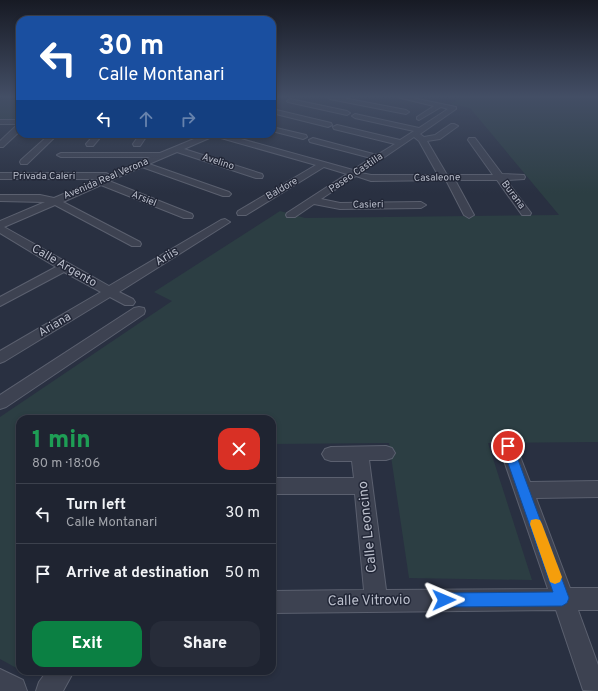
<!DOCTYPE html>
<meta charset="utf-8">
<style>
body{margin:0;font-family:Overpass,sans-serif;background:#272c39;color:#f1f3f6;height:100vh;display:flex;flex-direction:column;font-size:15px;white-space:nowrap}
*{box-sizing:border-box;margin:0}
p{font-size:13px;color:#a1a4ab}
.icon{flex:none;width:22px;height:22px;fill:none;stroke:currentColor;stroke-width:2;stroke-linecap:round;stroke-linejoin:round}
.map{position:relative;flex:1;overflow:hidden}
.drawer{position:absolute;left:16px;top:415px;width:260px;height:260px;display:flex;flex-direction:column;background:#1f2431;border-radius:12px;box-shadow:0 2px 6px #0003,0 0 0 1px #3c414d}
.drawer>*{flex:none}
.guide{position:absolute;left:16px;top:16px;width:260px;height:122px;border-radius:12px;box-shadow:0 2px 6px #0003,0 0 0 1px #3c414d;background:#1a4fa0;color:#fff;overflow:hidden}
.pin{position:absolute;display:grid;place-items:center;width:34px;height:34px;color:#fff;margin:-17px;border:2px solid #fff;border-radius:50%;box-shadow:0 1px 4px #0007}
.me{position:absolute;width:44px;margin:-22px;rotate:89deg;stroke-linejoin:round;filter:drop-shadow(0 0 3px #0008)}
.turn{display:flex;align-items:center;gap:14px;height:84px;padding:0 16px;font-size:18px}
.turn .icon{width:52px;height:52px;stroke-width:2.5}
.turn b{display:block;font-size:28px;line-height:34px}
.lanes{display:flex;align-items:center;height:38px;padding:0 16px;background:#0003;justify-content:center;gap:20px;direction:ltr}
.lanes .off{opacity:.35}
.round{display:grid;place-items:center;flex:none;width:42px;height:42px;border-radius:12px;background:#272c39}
.overview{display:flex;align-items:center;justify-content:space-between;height:68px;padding:0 16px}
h1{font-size:24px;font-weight:800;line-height:30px;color:#1e9e55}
.primary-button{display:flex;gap:8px;margin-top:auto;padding:8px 16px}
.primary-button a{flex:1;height:46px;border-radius:12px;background:#0b8043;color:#fff;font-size:16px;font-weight:800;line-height:46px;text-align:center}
.primary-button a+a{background:#272c39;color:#f1f3f6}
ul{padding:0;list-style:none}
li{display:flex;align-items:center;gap:12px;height:60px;padding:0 16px;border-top:1px solid #3c414d}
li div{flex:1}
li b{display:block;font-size:15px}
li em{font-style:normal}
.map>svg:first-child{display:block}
.green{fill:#2c3e43}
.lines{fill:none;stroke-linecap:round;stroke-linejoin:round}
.minor-casing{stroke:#5b606f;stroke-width:2}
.tertiary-casing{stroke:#5b606f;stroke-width:2}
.minor{fill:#3d4251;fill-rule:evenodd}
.tertiary{fill:#3d4251;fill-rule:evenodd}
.route{fill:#1a73e8;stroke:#114b97}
.slow{fill:#f59e0b}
.labels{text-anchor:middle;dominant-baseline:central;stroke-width:3;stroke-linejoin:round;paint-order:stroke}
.far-street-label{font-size:10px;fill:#babecb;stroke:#222737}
.street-label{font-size:12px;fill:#babecb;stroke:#222737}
.near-street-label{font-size:14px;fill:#babecb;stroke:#222737}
</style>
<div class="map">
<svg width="598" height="691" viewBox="0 0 598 691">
<rect width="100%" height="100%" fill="#293041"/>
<path class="green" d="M5,97H20V119H0V101Z
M463,97H598V442L488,443L532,580L409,578L389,443L272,444V419H20V670L0,659V417L172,301L154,292L280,211L305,218L559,215L470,108L451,104Z"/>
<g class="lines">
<g class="minor-casing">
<path id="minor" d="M327,97H338L406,110L409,112L406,114L330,99Z
M397,97H408L456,107V109L420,134L424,137L435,135L451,124H454L458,126L440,139L427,141L447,175H493L468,140L469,138H475L502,174L524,175L525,177L524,179L506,180L531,213L530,215H522L497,180H455L474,215L469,218L464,215L446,180L371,181L356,176L321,199L340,203L421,202L426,205L421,208L340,209L314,204L295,217H287L286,215L287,213L347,174L324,167L246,215H238L237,213L238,211L316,165L214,136L184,149L262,174L263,176L262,178H256L177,152L149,164L229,192L231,194L229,196H223L142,167L109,181L192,214L193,216L192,218H184L101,185L63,202L140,242L141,244L140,246H132L55,205L4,227L109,286L221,220L225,219L230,222L119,292L133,299L135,302L133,305H125L110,297L5,361L0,363V351L101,292L64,272L0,306V297L56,267L0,233V221L45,202L0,201V195H40L54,198L99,179H0V173H106L110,175L150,157H61L57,155L61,153H160L206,134H223L353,170L371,158L310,142L309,140L313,138L377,155L395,144L334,129L333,127L337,125L400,140L414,131L355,118L352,116L355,114L419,128L448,109L441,107L419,120L417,119V117L434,106ZM414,137L419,141L438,175H371L361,173Z
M290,99L347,111L350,113L347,115L288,102L287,101Z
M272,109L331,123L332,125L328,127L272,113Z
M0,120H20V124H0Z
M17,125H20V131L3,147H0V141Z
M272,127L306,135L307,137L303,139L272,131Z
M50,134H58L27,164H21L20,162L21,160Z
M95,134H103L93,146H87L86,144Z
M140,134H148L140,146H134L133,144Z
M139,307L144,308L145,311L144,314L6,407L0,409V395L134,308Z
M508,439L514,441L530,482L598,481V497L536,498L570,588H598V610H578L598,665V691L583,690L556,610L272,613V591L364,590L355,494H272V478H354L352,461H331L325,459L322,454L325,449L331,447L386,446L392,448L395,453L392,458L386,460H369L386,590L548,589L499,446L502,441Z
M47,671H74L63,691H36L39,682Z"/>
</g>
<g class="tertiary-casing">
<path id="tertiary" d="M0,669L23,680L27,691H0Z"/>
</g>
<use href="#minor" class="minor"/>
<use href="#tertiary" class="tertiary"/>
</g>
<linearGradient id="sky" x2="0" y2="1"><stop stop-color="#171a24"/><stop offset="0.5" stop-color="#434e65"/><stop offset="1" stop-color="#434e65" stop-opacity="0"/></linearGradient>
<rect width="598" height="193" fill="url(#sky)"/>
<path class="route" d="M508,442L512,443L513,446L569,598L567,603L562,606L444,607L439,605L437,600L439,595L444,593L553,592L502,446L504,443Z"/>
<path class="slow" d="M536,519L540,520L542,524L562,577L560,582L555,584L550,582L530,524L531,520Z"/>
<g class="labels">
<g class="far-street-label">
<text transform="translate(218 162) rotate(18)">Avelino</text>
<text transform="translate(356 173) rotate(-34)">Paseo Castilla</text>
<text x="44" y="176">Privada Caleri</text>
<text transform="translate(437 178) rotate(-1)">Casaleone</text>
<text transform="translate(106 179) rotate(-23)">Avenida Real Verona</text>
<text transform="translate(282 189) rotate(-30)">Baldore</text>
<text transform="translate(513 195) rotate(53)">Burana</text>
<text transform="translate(144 199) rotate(22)">Arsiel</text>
<text transform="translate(368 205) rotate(-1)">Casieri</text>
</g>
<g class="street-label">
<text transform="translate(167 257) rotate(-31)">Ariis</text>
<text transform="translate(64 266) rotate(30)">Calle Argento</text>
<text transform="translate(55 325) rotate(-31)">Ariana</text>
</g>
<g class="near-street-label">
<text transform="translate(368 527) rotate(-96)">Calle Leoncino</text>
<text transform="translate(369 601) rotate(-1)">Calle Vitrovio</text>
</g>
</g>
</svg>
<div class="pin" style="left:508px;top:446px;background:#d93025"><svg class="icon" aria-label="arrive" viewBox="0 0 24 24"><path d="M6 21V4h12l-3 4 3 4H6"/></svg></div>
<svg class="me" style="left:444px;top:600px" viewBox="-20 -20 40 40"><path d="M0-17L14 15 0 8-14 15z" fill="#1a73e8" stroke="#fff" stroke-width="4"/></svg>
<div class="guide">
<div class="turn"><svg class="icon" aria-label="left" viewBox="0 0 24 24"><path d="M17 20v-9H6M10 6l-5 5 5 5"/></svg><div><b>30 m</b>Calle Montanari</div></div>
<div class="lanes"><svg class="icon" aria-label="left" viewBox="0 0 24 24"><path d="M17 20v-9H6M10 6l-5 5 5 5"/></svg><svg class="icon off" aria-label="ahead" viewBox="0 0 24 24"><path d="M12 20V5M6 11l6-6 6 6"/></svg><svg class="icon off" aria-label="right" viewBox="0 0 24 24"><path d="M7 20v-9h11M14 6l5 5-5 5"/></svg></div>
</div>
<section class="drawer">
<div class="overview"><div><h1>1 min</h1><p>80 m · 18:06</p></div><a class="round" style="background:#d93025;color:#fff"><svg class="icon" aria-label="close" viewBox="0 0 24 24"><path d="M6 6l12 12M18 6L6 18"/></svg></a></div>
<ul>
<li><svg class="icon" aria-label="left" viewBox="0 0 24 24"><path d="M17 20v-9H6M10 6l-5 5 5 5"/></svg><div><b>Turn left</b><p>Calle Montanari</p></div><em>30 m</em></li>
<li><svg class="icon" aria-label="arrive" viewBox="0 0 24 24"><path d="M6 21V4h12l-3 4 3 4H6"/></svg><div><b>Arrive at destination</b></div><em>50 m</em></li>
</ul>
<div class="primary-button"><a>Exit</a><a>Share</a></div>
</section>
</div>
